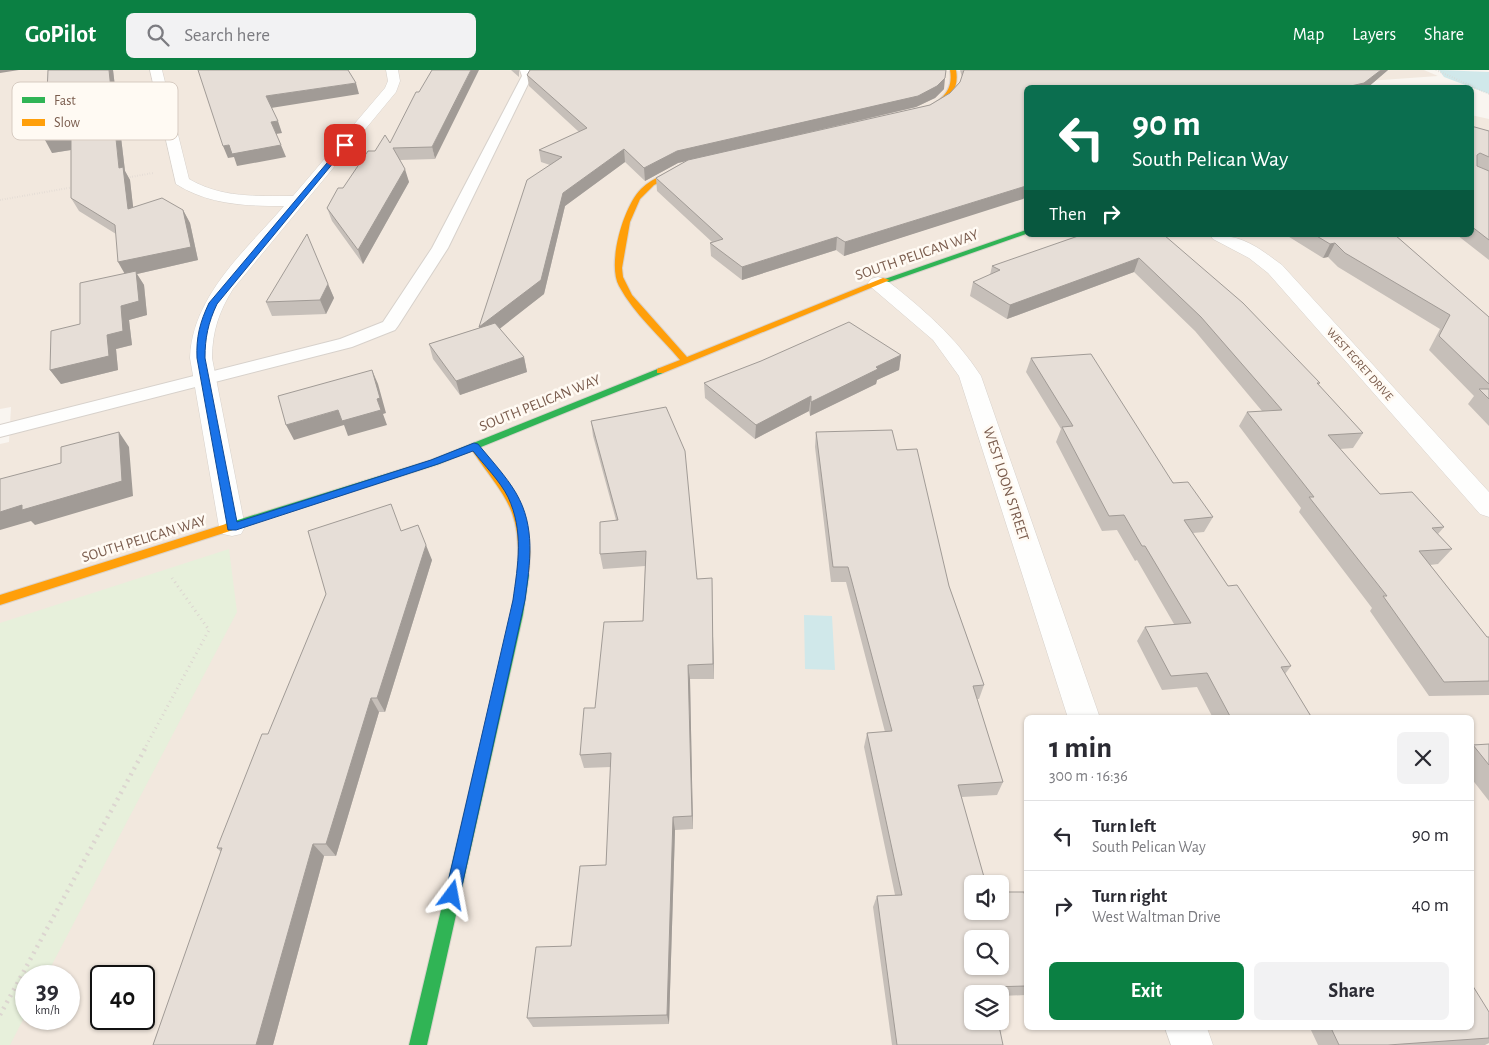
<!DOCTYPE html>
<meta charset="utf-8">
<style>
body{margin:0;font-family:"Alegreya Sans",sans-serif;background:#f2f2f3;color:#2b2b33;height:100vh;display:flex;flex-direction:column;font-size:19px;white-space:nowrap}
*{box-sizing:border-box;margin:0}
p{font-size:16px;color:#7c7c81}
.icon{flex:none;width:28px;height:28px;fill:none;stroke:currentColor;stroke-width:2;stroke-linecap:round;stroke-linejoin:round}
.map{position:relative;flex:1;overflow:hidden}
.drawer{position:absolute;left:1024px;top:645px;width:450px;height:315px;display:flex;flex-direction:column;background:#fff;border-radius:8px;box-shadow:0 1px 4px #0004}
.drawer>*{flex:none}
.top-card{position:absolute;left:1024px;top:15px;width:450px;height:152px;border-radius:8px;box-shadow:0 1px 4px #0004;background:#0b6e4f;color:#fff;overflow:hidden}
.tools{position:absolute;left:964px;top:805px;display:grid;gap:10px}
.tools a{display:grid;place-items:center;width:45px;height:45px;border-radius:8px;background:#fff;box-shadow:0 1px 4px #0004;font-size:25px}
.speed{position:absolute;left:15px;top:895px;display:flex;gap:10px;font-size:25px;font-weight:700;text-align:center}
.speed>*{display:grid;place-content:center;width:65px;height:65px;border-radius:50%;background:#fff;box-shadow:0 1px 4px #0004;line-height:1}
.speed small{font-size:12px;font-weight:400}
.speed .limit{border:2px solid #111;border-radius:8px;background:#fff;color:#111}
.pin{position:absolute;display:grid;place-items:center;width:42px;height:42px;color:#fff;margin:-21px;border-radius:10px;box-shadow:0 2px 8px #0006}
.me{position:absolute;width:55px;margin:-28px;rotate:13deg;stroke-linejoin:round;filter:drop-shadow(0 0 4px #0008)}
.turn{display:flex;align-items:center;gap:18px;height:105px;padding:0 25px;font-size:22px}
.turn .icon{width:65px;height:65px;stroke-width:2.5}
.turn b{display:block;font-size:35px;line-height:42px}
.then{display:flex;align-items:center;height:48px;padding:0 25px;background:#0003;gap:10px;font-size:19px}
.round{display:grid;place-items:center;flex:none;width:52px;height:52px;border-radius:8px;background:#f2f2f3}
.head{display:flex;align-items:center;justify-content:space-between;height:85px;padding:0 25px}
h1{font-size:30px;font-weight:600;line-height:38px}
.cta{display:flex;gap:10px;margin-top:auto;padding:10px 25px}
.cta a{flex:1;height:58px;border-radius:8px;background:#0b8043;color:#fff;font-size:20px;font-weight:600;line-height:58px;text-align:center}
.cta a+a{background:#f2f2f3;color:#2b2b33}
ul{padding:0;list-style:none}
li{display:flex;align-items:center;gap:15px;height:70px;padding:0 25px;border-top:1px solid #e1e1e2}
li div{flex:1}
li b{display:block;font-size:19px}
li em{font-style:normal}
header{display:flex;align-items:center;gap:30px;box-sizing:border-box;height:70px;padding:0 25px;background:#0b8043;color:#fff}
header strong{font-size:24px}
nav{display:flex;gap:28px;margin-inline-start:auto;font-size:18px}
.search{width:350px;height:45px;background:#f2f2f3;display:flex;align-items:center;gap:12px;box-sizing:border-box;padding:0 18px;border-radius:8px;color:#7c7c81;font-size:19px}
.map>svg:first-child{display:block}
.residential{fill:#f2e8de;fill-rule:evenodd}
.green{fill:#e7f0db}
.water{fill:#d0e8ea}
.lines{fill:none;stroke-linecap:round;stroke-linejoin:round}
.river{fill:#d0e8ea;fill-rule:evenodd}
.lane-casing{stroke:#d7d1cb;stroke-width:2}
.street-casing{stroke:#d7d1cb;stroke-width:1}
.fast-casing{stroke:#d9d2cb;stroke-width:2}
.slow-casing{stroke:#d9d2cb;stroke-width:2}
.path-far2{stroke:#dcd5d0;stroke-width:2;stroke-dasharray:0.5 2;stroke-linecap:butt}
.path-far1{stroke:#dcd5d0;stroke-width:3;stroke-dasharray:1 4;stroke-linecap:butt}
.path{stroke:#dcd5d0;stroke-width:4.5;stroke-dasharray:2 5;stroke-linecap:butt}
.lane{fill:#fefefd;fill-rule:evenodd}
.street{fill:#fefefd;fill-rule:evenodd}
.fast{fill:#30b455;fill-rule:evenodd}
.slow{fill:#ff9f0a;fill-rule:evenodd}
.wall{fill:#c6bfb9}
.shaded-wall{fill:#a19b96}
.building{fill:#e6ded7;stroke:#a19b96;fill-rule:evenodd}
.route{fill:#1a73e8;stroke:#114b97}
.labels{text-anchor:middle;dominant-baseline:central;stroke-width:5;stroke-linejoin:round;paint-order:stroke}
.far-street-label{font-size:12px;fill:#7a5c4d;stroke:#fffaf3}
.street-label{font-size:15px;fill:#7a5c4d;stroke:#fffaf3}
.key{fill:#fffaf3;stroke:#d7cbc1;stroke-width:1}
.key-label{font-size:14px;fill:#7a5c4d}
</style>
<header>
<strong>GoPilot</strong>
<div class="search"><svg class="icon" aria-label="search" viewBox="0 0 24 24"><circle cx="10" cy="10" r="6"/><path d="M15 15l6 6"/></svg>Search here</div>
<nav><a>Map</a><a>Layers</a><a>Share</a></nav>
</header>
<div class="map">
<svg width="1489" height="975" viewBox="0 0 1489 975">
<rect width="100%" height="100%" fill="#f9f5f0"/>
<path class="residential" d="M0,0H1424L1438,6L1339,13L1354,18H1026V165H1471V45L1489,49V975H0V374L9,372L11,337L0,339ZM1026,648H1471V958H1026ZM972,814H1000V841H972ZM972,869H1000V896H972ZM26,906H69V949H26ZM101,906H144V949H101ZM972,924H1000V951H972Z"/>
<path class="green" d="M229,479L237,542L46,906H26V944L10,975H0V553Z"/>
<path class="water" d="M804,545L832,546L835,600L805,599Z"/>
<g class="lines">
<path class="river" d="M1439,0L1489,2V24L1444,7Z"/>
<g class="lane-casing">
<path id="lane" d="M520,0H530L532,6L448,178L398,256L395,260L352,277L0,367V355L340,269L383,252L432,178L522,6Z"/>
</g>
<g class="street-casing">
<path id="street" d="M150,0H162L189,109C221,128 256,126 293,126L385,18L388,11L386,0H398L400,11L396,22L233,219C219,241 212,262 212,288L245,457L241,464L232,466L223,464L219,457L190,288C192,226 246,180 284,136C246,136 209,135 176,114Z
M1210,165C1243,165 1256,176 1282,195L1489,422V447L1480,444L1268,203L1249,188L1213,169Z
M878,207L885,209C922,238 955,266 981,306L1100,648H1068L959,306L933,270L871,217L868,213L871,209Z
M1165,958H1207L1213,975H1171Z"/>
</g>
<g class="fast-casing">
<path id="fast" d="M1026,160V164L889,212L882,210Z
M660,298L664,301L663,303L439,394L229,461L224,457L225,454L431,390Z
M523,501L527,502L529,505L523,545L427,975H409L511,545L517,505L519,502Z"/>
</g>
<g class="slow-casing">
<path id="slow" d="M950,0H956C959,17 952,28 937,36C932,39 928,42 922,42V40C940,31 954,22 950,0Z
M688,95L693,96L654,115L640,129L630,152L622,198L623,207L632,225L687,287L883,208L890,210L663,303H657V299L680,290C660,266 634,244 619,216C607,194 623,137 641,119C653,107 672,101 688,95Z
M474,373L477,374C505,408 533,442 530,489C529,495 530,502 527,508H519L517,505C523,437 504,428 469,376Z
M229,453L233,454L234,457L233,460L0,535V525Z"/>
</g>
<path class="path-far2" d="M1436,0L1489,24
M125,108L153,103
M0,130L74,117"/>
<path class="path-far1" d="M146,676L209,560L172,508"/>
<path class="path" d="M0,945L147,675"/>
<use href="#lane" class="lane"/>
<use href="#street" class="street"/>
<use href="#fast" class="fast"/>
<use href="#slow" class="slow"/>
</g>
<path class="wall" d="M48,0H113L125,101L130,110L133,138L183,140L190,153L198,190L137,204L144,215L147,245L129,250L132,275L116,279L118,300L61,314L50,300L80,254L125,203L116,164L79,141L71,128V80L52,83Z
M511,0H519V7Z
M960,0H1388L1367,18H1026V127L844,186L836,180L742,210L711,186L710,173L712,172L657,121L656,108L686,91L678,93L645,111L625,92L565,136L544,224L499,258L524,287L527,302L460,325L433,289L429,274L479,258L550,95L541,92L539,80L579,62L529,16L527,5L944,19L935,28L916,37L782,69L930,35L950,23L960,12L962,7Z
M419,22L435,89L400,90L409,112L363,194L332,151L327,138L375,81L390,73Z
M1471,56L1489,61V190L1457,165H1471Z
M1164,165L1320,313L1318,315L1363,363L1353,378L1340,379L1380,424L1444,457L1438,464L1452,479L1438,494L1430,495L1487,567H1489V625L1429,626L1370,541L1372,538L1299,442L1301,438L1239,356L1247,342L1262,341L1195,261L1134,202L1007,249L970,226L973,212L990,205L992,196Z
M1286,165H1395L1489,247V356L1468,334L1474,326L1429,280L1440,259L1338,197L1328,187L1323,188Z
M328,214L334,228L326,244L272,246L266,232Z
M901,285L899,300L877,310L876,314L810,346L809,341L755,369L705,328L704,313Z
M1031,288L1213,447L1204,462L1193,463L1228,516L1291,596L1285,604L1312,648H1213L1197,617L1162,620L1137,571L1145,557L1174,554L1137,490L1135,491L1117,460L1102,461L1056,372L1061,359L1026,302Z
M591,351L697,509L712,523L714,609H690L693,759L675,760L669,954L533,957L527,948L571,876L606,795L611,697L584,698L580,685L595,638L643,551L645,496L603,499L600,484L616,450L593,366Z
M816,362L897,380L949,516L984,615L979,629H977L1003,712L997,725L962,727L972,841L1026,832V925L1000,926V924H972L1003,975H892L873,837L877,826L895,825L864,677L867,663L885,662L846,512H831L815,377Z
M402,461L432,490L385,642H379L336,786H324L273,975H153L221,782L217,778L268,664Z
M1489,674V731L1471,708V677L1473,675Z
M1489,942V973L1485,975H1318L1310,958H1471Z"/>
<path class="shaded-wall" d="M0,0H19L0,3Z
M109,0H113L125,101L130,110L135,153L128,139L119,98Z
M471,0H479L435,89L432,77Z
M1381,0H1388L1367,18H1342Z
M945,8L944,19L935,28L916,37L678,93L645,111L644,98L677,81Z
M356,13L359,24L271,38L266,26Z
M278,51L282,63L276,64L271,52Z
M71,66L77,79L52,83L45,70Z
M229,75H281L286,87L237,96L234,87L228,88L223,76Z
M624,79L625,92L565,136L544,224L483,272L479,257L563,123Z
M405,99L409,112L363,194L358,180Z
M1026,116V127L1023,129L844,186L845,172Z
M183,140L190,153L198,190L137,204L144,215L147,245L129,250L132,275L116,279L118,300L61,314L50,300L107,265L121,236L126,206L118,192Z
M837,167L836,180L742,210V197Z
M1335,173L1328,187L1323,188L1330,174Z
M1139,188L1134,202L1007,249L1010,235Z
M328,214L334,228L326,244L320,230Z
M901,285L899,300L877,310L876,314L810,346L811,332L876,297Z
M524,287L527,302L460,325L456,311Z
M372,300L378,314L386,343L383,344L387,355L348,366L344,355L294,370L286,355L377,329Z
M811,326L809,341L755,369L756,355Z
M119,362L129,377L133,426L35,455L31,451L0,460V442Z
M426,475L432,490L385,642L377,628Z
M712,508V523L714,609L713,594Z
M688,595L690,609L693,759L692,746Z
M371,628L379,642L336,786L326,774Z
M673,747L675,760L669,954L667,945Z
M313,774L324,786L273,975H256Z"/>
<path class="building" d="M48,0H109L119,98L123,97L128,139L162,128L183,140L191,177L118,192L115,155L71,128V66L45,70Z
M198,0H348L356,13L266,26L278,51L271,52L281,75L232,84L229,75L223,76Z
M432,0H471L432,77L393,78L405,99L358,180L327,138L338,118H343L368,81H375L385,65L390,73L416,22H419Z
M530,0H946L945,8L937,16L918,26L677,81L644,98L624,79L563,123L541,210L479,257L527,110L562,87L539,80L587,58L527,5Z
M964,0H1381L1364,13L1342,18H1026V116L845,172L837,167L742,197L710,173L723,169L656,108L688,90L930,35L950,23L960,12Z
M1471,56L1489,61V87L1480,83L1477,85V96L1489,101V170L1471,156Z
M307,164L328,214L320,230L266,232Z
M1081,165H1164L1243,233L1320,313H1317L1363,363L1328,365L1380,424L1412,422L1444,457L1432,458L1452,479L1419,481L1487,567H1489V611L1444,612L1383,526H1387L1309,427H1314L1247,342L1282,340L1201,247L1139,188L1010,235L973,212L1000,200L992,196Z
M1315,165H1395L1489,247V314L1439,266L1450,245L1345,183L1335,173L1330,174Z
M136,201L139,231L121,236L123,261L107,265L109,286L50,300L51,261L80,254V213Z
M849,252L901,285L876,297L878,299L811,332V326L756,355L704,313L761,291Z
M495,253L524,287L456,311L429,274Z
M1091,284L1173,413L1188,412L1213,447L1184,450L1228,516L1237,515L1291,596L1281,597L1312,648H1231L1207,603L1171,606L1145,557L1191,553L1145,476H1142L1124,445L1109,446L1062,357L1073,356L1031,288Z
M372,300L380,328L377,329L381,340L342,351L338,340L286,355L278,326Z
M1479,319H1489V329Z
M666,337L685,381L697,509L712,508L713,594L688,595L692,746L673,747L667,945L527,948L536,877L571,876L580,796L606,795L611,683L580,685L584,638H595L604,552L643,551L646,481L600,484V452L618,450L591,351Z
M892,360L897,380L917,379L949,516L984,615L973,616L1003,712L958,715L986,814H972V841H1000V822H1024L1026,832V916L990,917L992,924H972V951H998L1003,975H897L877,826L902,825L867,663L892,661L848,497H833L816,362ZM972,869H1000V896H972Z
M119,362L122,411L22,440V435L0,442V409L61,393V377Z
M391,434L401,461L418,455L426,475L377,628H371L326,774H313L256,975H153L222,778H217L262,664H268L326,524L308,461Z
M1489,674V695L1473,675Z
M1471,913L1489,942V968L1388,975H1339L1331,958H1471Z"/>
<path class="route" d="M343,74L348,75L217,234C208,253 205,268 205,288L237,452L431,390L474,373L478,374C491,390 506,406 516,423C536,457 530,493 525,530L460,825L458,831L452,833L447,831L445,825L513,530C518,494 524,461 508,427C500,411 484,395 473,381L438,394L236,460H228L197,288C196,267 200,252 209,233Z"/>
<g class="labels">
<g class="far-street-label">
<text transform="translate(1360 294) rotate(48)">WEST EGRET DRIVE</text>
</g>
<g class="street-label">
<text transform="translate(917 185) rotate(-19)">SOUTH PELICAN WAY</text>
<text transform="translate(540 333) rotate(-22)">SOUTH PELICAN WAY</text>
<text transform="translate(1006 414) rotate(72)">WEST LOON STREET</text>
<text transform="translate(144 469) rotate(-17)">SOUTH PELICAN WAY</text>
</g>
</g>
<rect x="12" y="12" width="166" height="58" rx="8" class="key"/>
<rect x="22" y="27" width="23" height="6" fill="#30b455"/>
<rect x="22" y="49" width="23" height="7" fill="#ff9f0a"/>
<g class="key-label">
<text x="54" y="35">Fast</text>
<text x="54" y="57">Slow</text>
</g>
</svg>
<div class="tools">
<a><svg class="icon" aria-label="sound" viewBox="0 0 24 24"><path d="M4 9h4l5-4v14l-5-4H4zM17 9q2 3 0 6"/></svg></a>
<a><svg class="icon" aria-label="search" viewBox="0 0 24 24"><circle cx="10" cy="10" r="6"/><path d="M15 15l6 6"/></svg></a>
<a><svg class="icon" aria-label="layers" viewBox="0 0 24 24"><path d="M12 4l9 5-9 5-9-5zM3 14l9 5 9-5"/></svg></a>
</div>
<div class="speed"><div>39<small>km/h</small></div><div class="limit">40</div></div>
<div class="pin" style="left:345px;top:75px;background:#d93025"><svg class="icon" aria-label="arrive" viewBox="0 0 24 24"><path d="M6 21V4h12l-3 4 3 4H6"/></svg></div>
<svg class="me" style="left:452px;top:825px" viewBox="-20 -20 40 40"><path d="M0-17L14 15 0 8-14 15z" fill="#1a73e8" stroke="#fff" stroke-width="4"/></svg>
<div class="top-card">
<div class="turn"><svg class="icon" aria-label="left" viewBox="0 0 24 24"><path d="M17 20v-9H6M10 6l-5 5 5 5"/></svg><div><b>90 m</b>South Pelican Way</div></div>
<div class="then">Then<svg class="icon" aria-label="right" viewBox="0 0 24 24"><path d="M7 20v-9h11M14 6l5 5-5 5"/></svg></div>
</div>
<section class="drawer">
<div class="head"><div><h1>1 min</h1><p>300 m · 16:36</p></div><a class="round"><svg class="icon" aria-label="close" viewBox="0 0 24 24"><path d="M6 6l12 12M18 6L6 18"/></svg></a></div>
<ul>
<li><svg class="icon" aria-label="left" viewBox="0 0 24 24"><path d="M17 20v-9H6M10 6l-5 5 5 5"/></svg><div><b>Turn left</b><p>South Pelican Way</p></div><em>90 m</em></li>
<li><svg class="icon" aria-label="right" viewBox="0 0 24 24"><path d="M7 20v-9h11M14 6l5 5-5 5"/></svg><div><b>Turn right</b><p>West Waltman Drive</p></div><em>40 m</em></li>
</ul>
<div class="cta"><a>Exit</a><a>Share</a></div>
</section>
</div>
